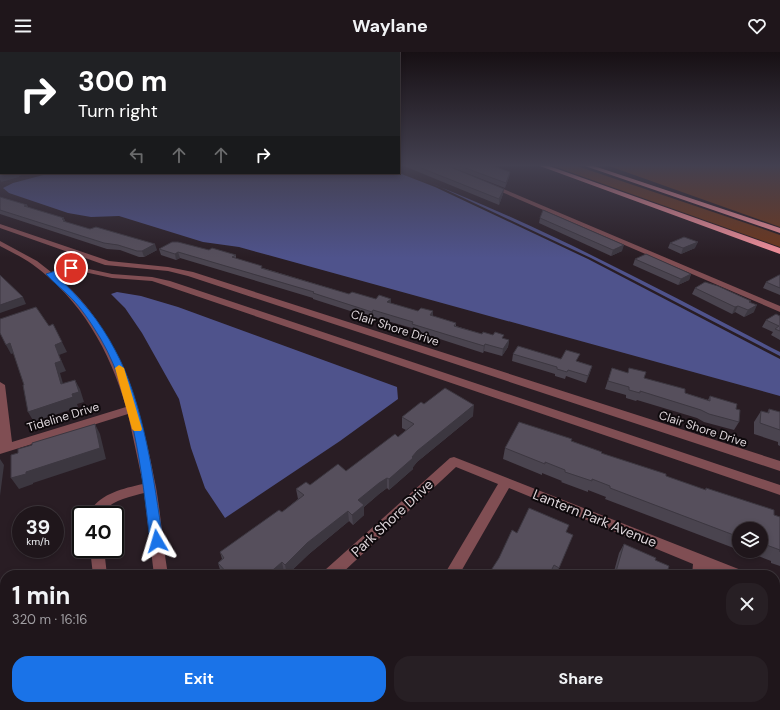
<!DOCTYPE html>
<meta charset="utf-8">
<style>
body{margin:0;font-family:"DM Sans",sans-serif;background:#271f24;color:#f1f3f6;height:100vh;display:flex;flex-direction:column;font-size:15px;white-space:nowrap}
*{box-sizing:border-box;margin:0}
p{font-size:13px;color:#a19fa3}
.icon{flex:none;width:22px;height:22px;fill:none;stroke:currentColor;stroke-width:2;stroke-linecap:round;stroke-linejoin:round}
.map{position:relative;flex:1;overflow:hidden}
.side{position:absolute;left:0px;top:518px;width:780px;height:140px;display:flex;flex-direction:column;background:#1f161b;border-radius:16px 16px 0 0;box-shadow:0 2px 6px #0003,0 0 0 1px #3c353a}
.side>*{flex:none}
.top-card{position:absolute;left:0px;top:0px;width:400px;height:122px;box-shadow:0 2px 6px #0003,0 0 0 1px #3c353a;background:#202124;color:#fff;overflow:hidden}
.fabs{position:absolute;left:732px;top:470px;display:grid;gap:8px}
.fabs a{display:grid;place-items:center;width:36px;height:36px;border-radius:50%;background:#1f161b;box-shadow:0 2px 6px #0003,0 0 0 1px #3c353a;font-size:20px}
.speed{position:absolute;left:12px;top:454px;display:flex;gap:8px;font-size:20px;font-weight:700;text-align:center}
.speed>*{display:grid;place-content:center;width:52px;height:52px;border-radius:50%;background:#1f161b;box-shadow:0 2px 6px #0003,0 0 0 1px #3c353a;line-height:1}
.speed small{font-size:10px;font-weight:400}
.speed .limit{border:2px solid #111;border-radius:6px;background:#fff;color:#111}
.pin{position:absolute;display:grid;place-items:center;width:34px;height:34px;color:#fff;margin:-17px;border:2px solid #fff;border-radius:50%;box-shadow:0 1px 4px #0007}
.me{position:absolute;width:44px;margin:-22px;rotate:353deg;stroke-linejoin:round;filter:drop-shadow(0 0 3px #0008)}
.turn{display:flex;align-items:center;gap:14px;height:84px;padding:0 12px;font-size:18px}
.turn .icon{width:52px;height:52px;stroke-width:2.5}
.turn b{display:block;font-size:28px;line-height:34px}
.lanes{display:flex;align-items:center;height:38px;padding:0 12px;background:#0003;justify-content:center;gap:20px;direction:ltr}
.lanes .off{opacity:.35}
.round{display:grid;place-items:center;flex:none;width:42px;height:42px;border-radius:16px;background:#271f24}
.summary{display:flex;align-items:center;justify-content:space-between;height:68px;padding:0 12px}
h1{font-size:24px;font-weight:700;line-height:30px}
.button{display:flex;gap:8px;margin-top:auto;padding:8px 12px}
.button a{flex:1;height:46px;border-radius:16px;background:#1a73e8;color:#fff;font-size:16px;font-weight:700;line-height:46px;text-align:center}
.button a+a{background:#271f24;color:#f1f3f6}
header{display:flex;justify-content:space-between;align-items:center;height:52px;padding:0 12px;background:#1f161b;font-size:18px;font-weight:700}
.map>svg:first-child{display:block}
.green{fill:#6f371b}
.water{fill:#4f538c}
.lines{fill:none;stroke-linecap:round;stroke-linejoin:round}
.minor{fill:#804e53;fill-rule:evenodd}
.highway{fill:#f7929d;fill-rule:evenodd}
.wall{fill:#4a444f}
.shaded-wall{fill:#3c3740}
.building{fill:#564f5c;stroke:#3c3740}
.route{fill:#1a73e8;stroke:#114b97}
.slow{fill:#f59e0b}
.labels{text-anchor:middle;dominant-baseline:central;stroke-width:4;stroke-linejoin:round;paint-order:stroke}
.street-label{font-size:12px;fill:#ded6db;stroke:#0e090c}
.near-street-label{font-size:14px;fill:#ded6db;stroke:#0e090c}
</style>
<header><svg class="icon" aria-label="menu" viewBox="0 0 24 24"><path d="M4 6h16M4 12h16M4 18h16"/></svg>Waylane<svg class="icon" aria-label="heart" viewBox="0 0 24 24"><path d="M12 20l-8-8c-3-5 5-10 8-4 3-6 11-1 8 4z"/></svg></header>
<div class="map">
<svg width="780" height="658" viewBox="0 0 780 658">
<rect width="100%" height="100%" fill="#291d24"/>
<path class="green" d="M553,114H577L766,178L780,183V195Z
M609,114H780V175Z"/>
<path class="water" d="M399,119C531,168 655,235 780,300V304L591,206L438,134Z
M51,121H399L435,135L588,207L780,307V344L239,195L203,190L119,164L91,165L68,161L9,141L3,136L13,131Z
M117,240L141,244L178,255L397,335L398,347L340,389L225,466L205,436L191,396L179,347L142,281L125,256L111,242Z"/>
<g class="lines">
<path class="minor" d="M490,133H494L780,254V260L490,135Z
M0,172L109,209L168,215L193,220L780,409V419L188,224L168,219L105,213L0,176Z
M0,189L37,209L51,220L75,214L112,222L152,225L170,229L780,433V443L164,233L152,229L112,226L75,218L55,223C119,274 142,359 156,435C161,464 163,494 168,523H154L144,441C129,445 109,449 101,463H88C98,442 121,437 143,432L128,362L0,402V330L5,333L12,390L126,355C110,299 81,247 32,212C22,205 11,200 0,194Z
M454,405L741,518L743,523H720L706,518V523H692L693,512L509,436L459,523H444L498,432L456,415L340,523H323L325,518L450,406Z
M90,497H104L107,523H93Z
M775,532L780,534V548L775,546Z
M44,653H62L61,658H43Z
M70,653H91L88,658H68Z
M148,653H168L165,658H146Z
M223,653H254V658H221Z
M451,653H472L474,658H454Z
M659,653H677L676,658H658Z"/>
<path class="highway" d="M540,114H549L780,196V202Z
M585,114H594L780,176V181Z"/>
</g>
<path class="wall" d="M404,114H493L510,120L509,125L505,136L448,114L503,142L499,153Z
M0,145L27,153L28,155L64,168L66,170L157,198L144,205H139L120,198L107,197L0,162Z
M540,166L622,199L611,204L539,171Z
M670,191L695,196L681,202L668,196Z
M159,197L209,198L236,203V207L263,216L349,242L391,251L456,271V274L482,282L509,288L508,295L502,304L484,299L483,301L412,278V276L373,265L372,266L313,247V246L180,206L176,208L161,203Z
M635,207L691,222L689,228L678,233L633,213Z
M780,223V243L763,236L766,230Z
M695,236L750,250L754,260L744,265L735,260L732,262L692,242Z
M780,264V288L771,283L773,280L762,275L766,268Z
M513,302L577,309L592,314L586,331L566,324L565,327L555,324V322L512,309Z
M612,316L644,326L685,341L708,348L710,344L736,357L739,370L734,378L704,370L697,366L637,348L636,349L626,346V343L605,337Z
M424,352L473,364L417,410L413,415V417L389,438L387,436L379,442L364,455V463L353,473L349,469L309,502L287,523L284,520L281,523H223L221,521L218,511L222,507L220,500L282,460L298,447L296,437L310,433L346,419L398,385L406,378L402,376V365Z
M769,357L780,360V394L778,393V390L754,382V370L761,359L767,361Z
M572,389L601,401L705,438L706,436L780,465V514L771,511V509L746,499L745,501L740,499H761V477H739V498L605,447L606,445L588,438V440L561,430L562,429L542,421V423L503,407L505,396Z
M566,480L573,483L556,523L551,521L550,523H488L517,481Z
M624,492L655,508L666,523H613L619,501Z
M2,538L5,653H41L38,658H0Z
M718,653H775L780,658H717Z"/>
<path class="shaded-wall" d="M510,120L509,125L505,136L506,131Z
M14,121H28L19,124V125L1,130L0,127V124Z
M504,137L503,142L499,153V147Z
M698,190L695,196L681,202L683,196Z
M155,192L157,198L144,205L142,199Z
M624,193L622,199L611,204L613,198Z
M178,200L180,206L176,208L175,202Z
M691,222L689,228L678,233L681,227Z
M23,245L26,252L0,261V253Z
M391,247V253L387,250Z
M757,253L754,260L744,265L748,258Z
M738,254L735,260L732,262L735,255Z
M373,258V265L372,266V260Z
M433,259V266L430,263Z
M509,288L508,295L502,304L503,297Z
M62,290L67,300L59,303L66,319L60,321L66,342L61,332L55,311V293Z
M10,291L15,301L11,302L6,293Z
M485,292L484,299L483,301L484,294Z
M592,314L590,321L586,331L588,324Z
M75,328L80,337L84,350L77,352L78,355L34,370L28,360L72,342Z
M474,353L473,364L417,410L413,415V417L389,438V427L412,405L417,399Z
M95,372L100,382L106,407L33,431V432L19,437L11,426L26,420Z
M0,407L4,413L0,444Z
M387,426V436L379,442L364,455V463L353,473L352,463L358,448L379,431Z
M348,459L349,469L309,502L287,523L285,513L307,491Z
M282,510L284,520L281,523H267Z
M22,653H41L38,658H22L20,656Z
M314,653H330L315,658Z"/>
<path class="building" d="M0,114H1V121H14L0,124Z
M416,114H448L504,137L499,147Z
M460,114H493L510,120L506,131Z
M0,145L27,153L24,154L64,166L62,167L65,168L63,169L90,177L96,175L155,192L142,199H137L118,193L104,191L0,158Z
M543,158L624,193L613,198L540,166Z
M684,185L698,190L683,196L670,191Z
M172,190H178L209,198L212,196L236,203L232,205L262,214L261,216L349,242L352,240L376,247L379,243L391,247L387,250L418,259L421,256L433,259L430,263L456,271L454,274L482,282L483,280L493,283L495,280L504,283L502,286L509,288L503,297L485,292L484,294L412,272L413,270L373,258L372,260L313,241L314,240L178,200L175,202L159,197Z
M646,202L691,222L681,227L635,207Z
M0,223L23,245L0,253Z
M779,223H780V236L766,230Z
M705,230L718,234L751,249L749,250L757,253L748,258L738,254L735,255L695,236Z
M36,255L49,274L53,272L62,290L55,293L61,309L55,311L61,332L75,328L79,340L72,342L73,345L28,360L23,333H24L10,291L6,293L0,281V267Z
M776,262L780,264V279L775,277L779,274L766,268Z
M518,294L561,307L566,298L580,302L576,309L592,314L588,324L568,318L567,320L557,317V315L513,302Z
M612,316L628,321L629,316L646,320L644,326L685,337V341L710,349V344L737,352L736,357L740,358L739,370L709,362L701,358L640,339V341L629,338V335L608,329Z
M445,336L474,353L417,399L412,405L413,406L389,427L387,426L379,431L358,448L364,453L352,463L348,459L307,491L285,513L282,510L267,523H229L218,511L224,506L220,500L279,458L282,460L304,443L296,437L306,430L310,433L338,412L346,419L395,382L398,385L414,372L402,365L421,350L424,352Z
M769,357L780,360V378L760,371L761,359L769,361Z
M519,370L572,387L571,389L602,400L601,401L666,422V424L706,438V436L774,458V463L780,465V500V498L761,491V477H739V485L610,436V434L592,427V429L565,420V418L545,410V412L505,396Z
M95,372L100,396L26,420V422L11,426V403L18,401V397L32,393V391Z
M529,456L569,473L566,480L573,483L559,516L554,513L549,523H488L499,506L512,478L517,481Z
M624,492L656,506L655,508L669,514L666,523H615Z
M607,521L611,523H606Z
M5,533V653H22L20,656L8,655L7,658H0V537L2,538Z
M775,556L780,559V658H722L724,653H775Z
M370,653H412L413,655L415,653L420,658H366Z
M551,653H628L626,658H548Z"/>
<linearGradient id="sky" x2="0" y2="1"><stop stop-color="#171014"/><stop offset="0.55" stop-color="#434050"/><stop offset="1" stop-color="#434050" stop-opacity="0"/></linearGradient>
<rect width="780" height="206" fill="url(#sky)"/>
<path class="route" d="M68,215L74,216L55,223C79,244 100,269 115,298C144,351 154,429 163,489L161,493L157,494L152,493L150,489C142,421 133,334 94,276C87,265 78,252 68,243C61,236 53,230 46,222Z"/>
<path class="slow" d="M119,313L124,316L142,377L141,379H134L132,377L115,316Z"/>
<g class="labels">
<g class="street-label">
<text transform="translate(395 276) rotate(18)">Clair Shore Drive</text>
<text transform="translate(63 365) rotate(-17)">Tideline Drive</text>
<text transform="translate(703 377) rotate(18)">Clair Shore Drive</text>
</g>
<g class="near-street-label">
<text transform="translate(392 466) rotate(-43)">Park Shore Drive</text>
<text transform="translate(595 466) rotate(22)">Lantern Park Avenue</text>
</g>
</g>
</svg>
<div class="fabs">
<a><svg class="icon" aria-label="layers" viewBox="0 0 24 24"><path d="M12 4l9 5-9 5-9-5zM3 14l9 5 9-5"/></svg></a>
</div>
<div class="speed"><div>39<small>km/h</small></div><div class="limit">40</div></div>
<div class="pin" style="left:71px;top:216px;background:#d93025"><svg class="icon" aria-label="arrive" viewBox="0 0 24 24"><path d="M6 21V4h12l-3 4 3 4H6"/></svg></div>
<svg class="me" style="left:157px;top:489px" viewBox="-20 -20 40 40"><path d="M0-17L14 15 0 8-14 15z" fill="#1a73e8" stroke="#fff" stroke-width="4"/></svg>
<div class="top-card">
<div class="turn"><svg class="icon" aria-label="right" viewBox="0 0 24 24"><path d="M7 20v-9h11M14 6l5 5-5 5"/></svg><div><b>300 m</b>Turn right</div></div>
<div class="lanes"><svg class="icon off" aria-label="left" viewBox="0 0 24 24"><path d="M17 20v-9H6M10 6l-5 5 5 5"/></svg><svg class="icon off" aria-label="ahead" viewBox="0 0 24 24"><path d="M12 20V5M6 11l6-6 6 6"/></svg><svg class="icon off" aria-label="ahead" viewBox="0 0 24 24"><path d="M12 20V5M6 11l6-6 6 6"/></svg><svg class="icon" aria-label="right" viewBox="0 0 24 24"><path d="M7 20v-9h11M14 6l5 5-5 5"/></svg></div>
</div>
<section class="side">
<div class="summary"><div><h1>1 min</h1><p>320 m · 16:16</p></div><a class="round"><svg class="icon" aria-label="close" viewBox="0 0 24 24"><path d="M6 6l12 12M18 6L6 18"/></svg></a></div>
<div class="button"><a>Exit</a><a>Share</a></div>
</section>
</div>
